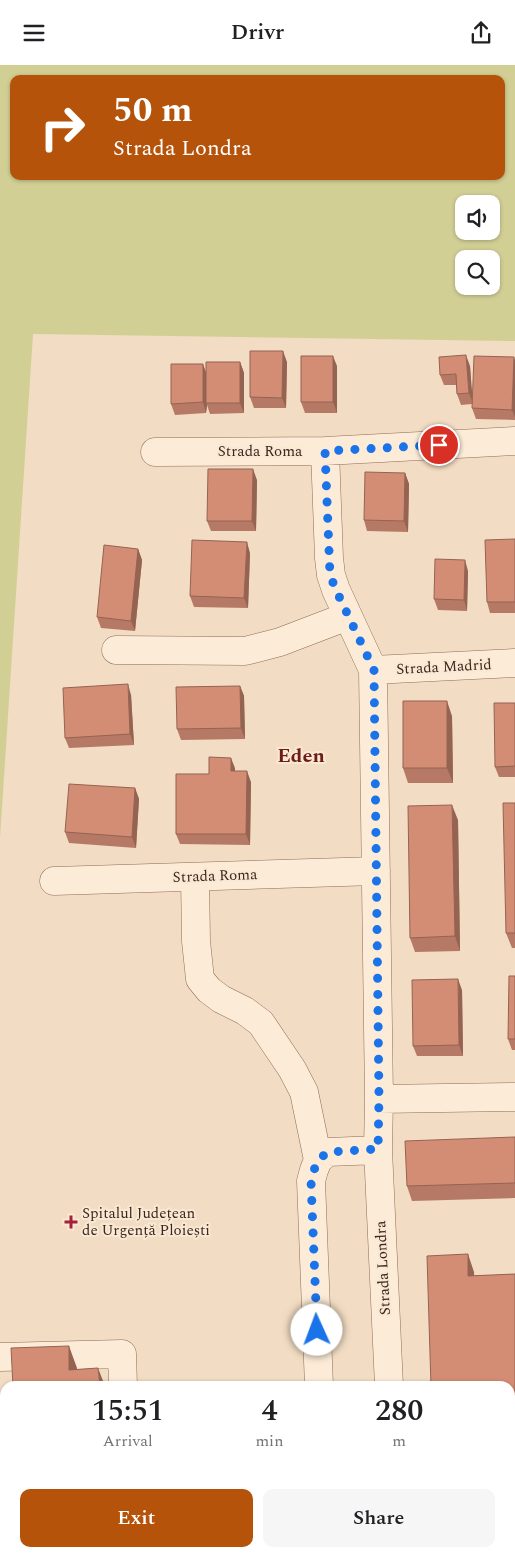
<!DOCTYPE html>
<meta charset="utf-8">
<style>
body{margin:0;font-family:Spectral,serif;background:#f6f6f6;color:#202124;height:100vh;display:flex;flex-direction:column;font-size:19px;white-space:nowrap}
*{box-sizing:border-box;margin:0}
p{font-size:16px;color:#757577}
.icon{flex:none;width:28px;height:28px;fill:none;stroke:currentColor;stroke-width:2;stroke-linecap:round;stroke-linejoin:round}
.map{position:relative;flex:1;overflow:hidden}
.details{position:absolute;left:0px;top:1316px;width:515px;height:176px;display:flex;flex-direction:column;background:#fff;border-radius:15px 15px 0 0;box-shadow:0 1px 4px #0004}
.details>*{flex:none}
.guide{position:absolute;left:10px;top:10px;width:495px;height:105px;border-radius:10px;box-shadow:0 1px 4px #0004;background:#b45309;color:#fff;overflow:hidden}
.tools{position:absolute;left:455px;top:130px;display:grid;gap:10px}
.tools a{display:grid;place-items:center;width:45px;height:45px;border-radius:10px;background:#fff;box-shadow:0 1px 4px #0004;font-size:25px}
.pin{position:absolute;display:grid;place-items:center;width:42px;height:42px;color:#fff;margin:-21px;border:2px solid #fff;border-radius:50%;box-shadow:0 1px 5px #0007}
.me{position:absolute;width:55px;margin:-28px;rotate:358deg;stroke-linejoin:round;filter:drop-shadow(0 0 4px #0008)}
.turn{display:flex;align-items:center;gap:18px;height:105px;padding:0 20px;font-size:22px}
.turn .icon{width:65px;height:65px;stroke-width:2.5}
.turn b{display:block;font-size:35px;line-height:42px}
.eta{display:flex;justify-content:space-evenly;align-items:center;height:85px;text-align:center}
.eta b{font-size:30px;font-weight:600;line-height:35px}
.action{display:flex;gap:10px;margin-top:auto;padding:10px 20px}
.action a{flex:1;height:58px;border-radius:10px;background:#b45309;color:#fff;font-size:20px;font-weight:600;line-height:58px;text-align:center}
.action a+a{background:#f6f6f6;color:#202124}
header{display:flex;justify-content:space-between;align-items:center;height:65px;padding:0 20px;background:#fff;font-size:22px;font-weight:600}
.map>svg:first-child{display:block}
.green{fill:#d2cf95;fill-rule:evenodd}
.lines{fill:none;stroke-linecap:round;stroke-linejoin:round}
.minor-casing{stroke:#8f6c58;stroke-width:29}
.minor{stroke:#fcebd7;stroke-width:28}
.wall{fill:#b67965}
.shaded-wall{fill:#946352}
.building{fill:#d48d75;stroke:#946352}
.route{stroke:#1a73e8;stroke-width:9;stroke-dasharray:0 16.2}
.poi-dot{fill:#a42238;stroke:#f9e8d3;stroke-width:2}
.labels{text-anchor:middle;dominant-baseline:central;stroke-width:4;stroke-linejoin:round;paint-order:stroke}
.street-label{font-size:15px;fill:#3d271d;stroke:#f9e8d3}
.poi-label{font-size:15px;fill:#3d271d;stroke:#f9e8d3;text-anchor:start}
.district-label{font-size:20px;font-weight:bold;fill:#6e1c18;stroke:#f9e8d3}
</style>
<header><svg class="icon" aria-label="menu" viewBox="0 0 24 24"><path d="M4 6h16M4 12h16M4 18h16"/></svg>Drivr<svg class="icon" aria-label="share" viewBox="0 0 24 24"><path d="M12 15V3M7 8l5-5 5 5M5 13v7h14v-7"/></svg></header>
<div class="map">
<svg width="515" height="1492" viewBox="0 0 515 1492">
<rect width="100%" height="100%" fill="#f2dcc3"/>
<path class="green" d="M0,0H515V276L33,269L0,773ZM14,14H501V111H14ZM464,139H491V166H464ZM464,194H491V221H464Z"/>
<g class="lines">
<g class="minor-casing">
<path id="minor" d="M325,386L329,493L331,510L336,525L373,605L379,1034L378,1085L389,1321
M155,387L325,386L515,376
M116,585L245,586L280,577L348,551
M373,605L515,598
M195,812L196,876L200,914L209,925L221,934L245,946L261,958L292,1004L304,1027L318,1095
M54,816L376,806
M379,1034L515,1032
M0,1292L122,1289L123,1321
M319,1321L311,1116L314,1105L318,1095L328,1087L378,1085
M126,1488L127,1492
M324,1488V1492
M399,1488V1492"/>
</g>
<use href="#minor" class="minor"/>
</g>
<path class="wall" d="M515,295V355L476,354L472,343V339L461,340L457,329L456,320H444L440,310L470,301L472,337Z
M240,297L244,308V348L210,349L207,340L206,348L175,350L171,339L206,306Z
M287,297L286,343H254L250,332Z
M337,301V348H305L301,337Z
M405,408L409,419L408,467L367,466L364,455Z
M257,415L256,466H211L207,456Z
M515,474V548H490L487,537Z
M138,484L142,495L135,566L101,563L97,552Z
M250,488L248,543L194,542L190,531Z
M468,506L467,546L438,545L434,534Z
M240,621L244,631L245,674L181,675L177,664Z
M131,630L134,680L69,683L65,673Z
M515,638V712H499L495,702Z
M452,651L453,718H408L403,703Z
M235,703V706L251,717L250,780L180,779L176,769L209,709Z
M135,723L139,734L136,783L69,778L65,767Z
M515,738V883H512L506,868Z
M458,755L460,886L415,887L410,873Z
M515,911V985H512L508,974Z
M462,925L463,991H417L413,981Z
M515,1072V1133L412,1136L407,1121Z
M474,1207V1211L515,1209V1480H510V1321H431Z
M0,1402H5V1485H0Z"/>
<path class="shaded-wall" d="M283,286L287,297L286,343L282,333Z
M466,290L470,301L473,339L469,328Z
M333,291L337,301V348L333,337Z
M514,292L515,295V352L512,345Z
M240,297L244,308V348L240,338Z
M203,299L207,310L206,338L207,340L206,348L203,337Z
M253,404L257,415L256,466L252,456Z
M405,408L409,419L408,467L404,456Z
M247,477L250,488L248,543L244,533Z
M138,484L142,495L135,566L131,556Z
M465,495L468,506L467,546L464,535Z
M128,619L131,630L134,680L130,669Z
M240,621L244,631L245,674L241,663Z
M447,636L452,651L453,718L447,703Z
M231,693L235,703V716L231,706Z
M247,706L251,717L250,780L246,769Z
M135,723L139,734L136,783L132,772Z
M452,740L458,755L460,886L455,871Z
M458,914L462,925L463,991L459,980Z
M468,1189L474,1207L475,1229L468,1211Z
M69,1281L77,1303V1321L69,1305Z
M98,1303L105,1321H100Z"/>
<path class="building" d="M250,286H283L282,333L250,332Z
M466,290L469,328L457,329L456,309L440,310L439,292Z
M301,291H333V337H301Z
M474,291L514,292L512,345L472,343Z
M206,297H240V338H206Z
M171,299H203V337L171,339Z
M208,404H253L252,456H207Z
M365,407L405,408L404,456L364,455Z
M515,474V537H487L485,475Z
M192,475L247,477L244,533L190,531Z
M104,480L138,484L131,556L97,552Z
M435,494L465,495L464,535L434,534Z
M128,619L130,669L65,673L63,623Z
M240,621L241,663L177,664L176,622Z
M403,636H447V703H403Z
M494,638H515V701L495,702Z
M209,692L231,693V706H247L246,769H176V709H209Z
M69,719L135,723L132,772L65,767Z
M503,738H515V868H506Z
M452,740L455,871L410,873L408,741Z
M509,911H515V974H508Z
M458,914L459,980L413,981L412,915Z
M515,1072V1118L407,1121L405,1076Z
M468,1189V1211L515,1209V1461H510V1321H431L427,1191Z
M69,1281V1305L98,1303L100,1321H13L11,1283Z
M0,1402H5V1462L0,1463Z"/>
<g class="lines">
<path class="route" d="M317,1265L311,1116L314,1105L318,1095L328,1087L378,1084L379,1034L374,605L336,525L330,510L325,386L439,380"/>
</g>
<path class="poi-dot" d="M68.5 1149.5h5v5h5v5h-5v5h-5v-5h-5v-5h5z"/>
<g class="labels">
<g class="street-label">
<text x="260" y="386">Strada Roma</text>
<text transform="translate(444 602) rotate(-3)">Strada Madrid</text>
<text transform="translate(215 811) rotate(-2)">Strada Roma</text>
<text transform="translate(383 1203) rotate(-93)">Strada Londra</text>
</g>
<g class="poi-label">
<text x="82" y="1148">Spitalul Județean<tspan x="82" dy="17">de Urgență Ploiești</tspan></text>
</g>
<g class="district-label">
<text x="301" y="691">Eden</text>
</g>
</g>
</svg>
<div class="tools">
<a><svg class="icon" aria-label="sound" viewBox="0 0 24 24"><path d="M4 9h4l5-4v14l-5-4H4zM17 9q2 3 0 6"/></svg></a>
<a><svg class="icon" aria-label="search" viewBox="0 0 24 24"><circle cx="10" cy="10" r="6"/><path d="M15 15l6 6"/></svg></a>
</div>
<div class="pin" style="left:439px;top:380px;background:#d93025"><svg class="icon" aria-label="arrive" viewBox="0 0 24 24"><path d="M6 21V4h12l-3 4 3 4H6"/></svg></div>
<svg class="me" style="left:317px;top:1265px" viewBox="-20 -20 40 40"><circle r="19" fill="#fff"/><path d="M0-13L10 11 0 6-10 11z" fill="#1a73e8"/></svg>
<div class="guide">
<div class="turn"><svg class="icon" aria-label="right" viewBox="0 0 24 24"><path d="M7 20v-9h11M14 6l5 5-5 5"/></svg><div><b>50 m</b>Strada Londra</div></div>
</div>
<section class="details">
<div class="eta">
<div><b>15:51</b><p>Arrival</p></div>
<div><b>4</b><p>min</p></div>
<div><b>280</b><p>m</p></div>
</div>
<div class="action"><a>Exit</a><a>Share</a></div>
</section>
</div>
